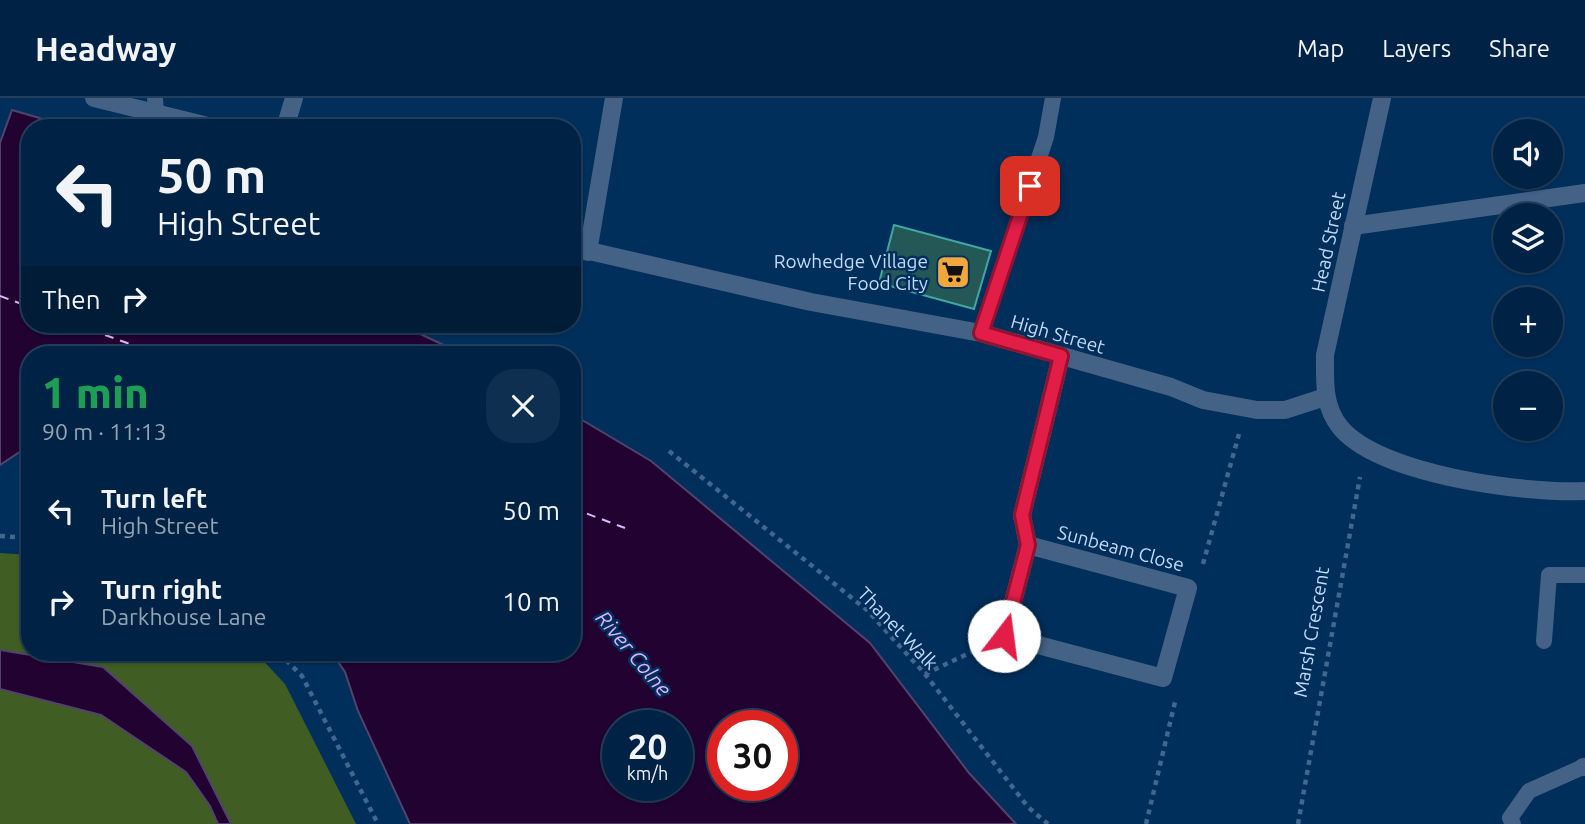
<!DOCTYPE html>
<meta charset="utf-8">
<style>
body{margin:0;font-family:Ubuntu,sans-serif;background:#0e2f50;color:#f1f3f6;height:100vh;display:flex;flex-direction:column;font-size:26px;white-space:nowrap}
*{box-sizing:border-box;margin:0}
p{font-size:23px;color:#95a4b3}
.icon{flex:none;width:38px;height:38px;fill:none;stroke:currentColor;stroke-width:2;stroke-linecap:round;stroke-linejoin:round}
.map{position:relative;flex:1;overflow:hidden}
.sheet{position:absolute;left:21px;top:248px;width:560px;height:315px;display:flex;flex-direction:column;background:#002345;border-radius:28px;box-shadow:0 2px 5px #0004,0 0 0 2px #22405e}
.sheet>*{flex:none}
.banner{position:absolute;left:21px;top:21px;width:560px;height:214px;border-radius:28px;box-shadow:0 2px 5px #0004,0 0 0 2px #22405e;background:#002345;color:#f1f3f6;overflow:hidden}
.controls{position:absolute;left:1493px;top:21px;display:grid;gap:14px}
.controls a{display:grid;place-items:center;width:70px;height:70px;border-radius:50%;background:#002345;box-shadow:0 2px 5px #0004,0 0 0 2px #22405e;font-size:35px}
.speed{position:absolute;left:602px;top:612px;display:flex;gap:14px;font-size:35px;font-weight:700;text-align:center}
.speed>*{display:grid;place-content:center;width:91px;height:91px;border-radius:50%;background:#002345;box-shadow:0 2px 5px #0004,0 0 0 2px #22405e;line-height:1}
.speed small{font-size:18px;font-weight:400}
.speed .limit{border:10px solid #d22;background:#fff;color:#111}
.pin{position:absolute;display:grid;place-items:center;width:60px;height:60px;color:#fff;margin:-30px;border-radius:14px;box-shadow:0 4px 10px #0006}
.me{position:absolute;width:77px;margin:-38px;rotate:15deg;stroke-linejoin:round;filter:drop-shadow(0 0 5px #0008)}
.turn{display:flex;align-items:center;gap:24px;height:147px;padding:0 21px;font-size:32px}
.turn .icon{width:91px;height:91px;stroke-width:2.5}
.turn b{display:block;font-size:49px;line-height:60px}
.then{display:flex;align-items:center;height:66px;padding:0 21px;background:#0003;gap:14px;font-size:26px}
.round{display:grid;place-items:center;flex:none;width:74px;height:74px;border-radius:28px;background:#0e2f50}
.headline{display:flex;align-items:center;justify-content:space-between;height:119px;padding:0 21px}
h1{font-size:42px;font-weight:800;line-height:52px;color:#1e9e55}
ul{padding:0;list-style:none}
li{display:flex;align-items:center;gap:21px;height:91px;padding:0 21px}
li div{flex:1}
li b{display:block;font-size:26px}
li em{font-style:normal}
header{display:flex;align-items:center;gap:42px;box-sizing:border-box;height:98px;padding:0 35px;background:#002345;border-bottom:2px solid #22405e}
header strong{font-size:33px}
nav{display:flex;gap:38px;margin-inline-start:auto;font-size:24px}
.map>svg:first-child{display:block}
.green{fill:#405e23}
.water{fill:#210231;stroke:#51436c;stroke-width:2;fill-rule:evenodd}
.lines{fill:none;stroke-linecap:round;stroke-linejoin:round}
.ferry{stroke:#e0b4fc;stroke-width:2;stroke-dasharray:9 7;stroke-linecap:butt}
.building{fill:#235856;stroke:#40a7a3;stroke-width:2}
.path{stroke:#40678e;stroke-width:4.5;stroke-dasharray:5 5;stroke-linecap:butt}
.service{stroke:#436286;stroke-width:16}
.minor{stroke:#436286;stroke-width:18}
.tertiary{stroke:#436286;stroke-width:18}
.route-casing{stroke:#92132f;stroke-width:18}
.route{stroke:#e11d48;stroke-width:12}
.labels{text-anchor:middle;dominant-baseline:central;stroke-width:5;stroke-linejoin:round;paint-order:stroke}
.street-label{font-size:19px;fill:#c2daf6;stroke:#002f5c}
.poi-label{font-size:19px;fill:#c2daf6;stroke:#002f5c;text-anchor:end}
.water-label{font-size:21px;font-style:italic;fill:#e0b4fc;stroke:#002f5c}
</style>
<header>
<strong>Headway</strong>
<nav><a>Map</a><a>Layers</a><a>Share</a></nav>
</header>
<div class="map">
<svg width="1585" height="726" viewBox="0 0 1585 726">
<rect width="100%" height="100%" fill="#002f5c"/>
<path class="green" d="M0,455L30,457V555H256L285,586L356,726H0Z"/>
<path class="water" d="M12,12L74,30H30V226H399L465,257H30V347L0,367V45Z
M572,316L651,363L870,545L969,675L1016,726H410L358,613L345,574L332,555H572ZM618,628H677V688H618ZM723,628H782V688H723Z
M0,552L103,569L192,648L231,726H218L210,708L186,674L101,617L0,591Z"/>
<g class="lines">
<path class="ferry" d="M0,198L30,209
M75,226L160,257
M572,410L625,430"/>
</g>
<path class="building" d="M894,127L991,153L974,211L879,185Z"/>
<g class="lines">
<path class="path" d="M669,353L867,512L925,576L1028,709L1048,726
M0,438L30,440
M1203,466L1239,336
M279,555L302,578L378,726
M925,576L978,551
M1146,726L1175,604
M1298,726L1360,379"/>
<path class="service" d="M155,0L156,15
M981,235L1046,39L1053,0
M1544,543L1549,477H1585
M1513,726L1510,720L1529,693L1583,669"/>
<path class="minor" d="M94,0L216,30
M285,30L294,0
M1353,128L1585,95
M572,149L811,204L981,235L1171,289L1203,302L1257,312H1285L1325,299
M588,154L614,0
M1028,447L1188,490L1163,580L1004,538L1028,447L1022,417L1061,258
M1583,669H1585"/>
<path class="tertiary" d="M1382,0L1325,257C1325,283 1323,308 1340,329C1379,377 1526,396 1585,393"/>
</g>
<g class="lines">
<g class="route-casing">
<path id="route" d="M1004,538L1028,447L1022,417L1061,258L981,235L1030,88"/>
</g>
<use href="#route" class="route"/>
</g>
<defs>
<g id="supermarket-square" transform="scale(1.75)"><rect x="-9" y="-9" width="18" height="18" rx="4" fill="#f0a73e" stroke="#002f5c"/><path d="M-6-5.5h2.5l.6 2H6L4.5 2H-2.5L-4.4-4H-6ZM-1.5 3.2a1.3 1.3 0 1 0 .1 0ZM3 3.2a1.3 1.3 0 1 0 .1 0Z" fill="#111"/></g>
</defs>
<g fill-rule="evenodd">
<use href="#supermarket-square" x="953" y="174"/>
</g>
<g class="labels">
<g class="street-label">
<text transform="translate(1328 144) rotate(-78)">Head Street</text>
<text transform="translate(1058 236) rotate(16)">High Street</text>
<text transform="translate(1121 450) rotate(15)">Sunbeam Close</text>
<text transform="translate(898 530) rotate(46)">Thanet Walk</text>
<text transform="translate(1311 534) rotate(-80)">Marsh Crescent</text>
</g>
<g class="poi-label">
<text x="928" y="163">Rowhedge Village<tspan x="928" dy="22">Food City</tspan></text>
</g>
<g class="water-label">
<text transform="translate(634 555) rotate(50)">River Colne</text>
</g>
</g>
</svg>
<div class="controls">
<a><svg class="icon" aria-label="sound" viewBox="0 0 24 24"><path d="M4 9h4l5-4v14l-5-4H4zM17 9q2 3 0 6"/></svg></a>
<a><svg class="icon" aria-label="layers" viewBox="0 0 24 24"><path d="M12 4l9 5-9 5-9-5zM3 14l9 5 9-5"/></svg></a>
<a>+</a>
<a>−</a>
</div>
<div class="speed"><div>20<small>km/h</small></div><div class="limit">30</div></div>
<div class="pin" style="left:1030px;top:88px;background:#d93025"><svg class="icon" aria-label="arrive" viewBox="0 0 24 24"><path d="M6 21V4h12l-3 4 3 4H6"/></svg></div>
<svg class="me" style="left:1004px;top:538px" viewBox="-20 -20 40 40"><circle r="19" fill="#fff"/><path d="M0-13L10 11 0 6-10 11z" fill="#e11d48"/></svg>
<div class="banner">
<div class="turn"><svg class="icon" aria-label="left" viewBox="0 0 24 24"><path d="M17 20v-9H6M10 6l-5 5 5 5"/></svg><div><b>50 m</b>High Street</div></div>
<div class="then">Then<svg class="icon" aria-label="right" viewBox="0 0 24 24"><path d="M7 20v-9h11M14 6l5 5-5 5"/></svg></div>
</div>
<section class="sheet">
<div class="headline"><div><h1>1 min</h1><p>90 m · 11:13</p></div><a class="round"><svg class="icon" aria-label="close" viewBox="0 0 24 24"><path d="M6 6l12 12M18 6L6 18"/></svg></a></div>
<ul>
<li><svg class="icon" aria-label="left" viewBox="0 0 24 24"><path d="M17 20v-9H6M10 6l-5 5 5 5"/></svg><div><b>Turn left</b><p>High Street</p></div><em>50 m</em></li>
<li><svg class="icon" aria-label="right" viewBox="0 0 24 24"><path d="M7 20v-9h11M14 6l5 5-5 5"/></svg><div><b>Turn right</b><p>Darkhouse Lane</p></div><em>10 m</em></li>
</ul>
</section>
</div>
